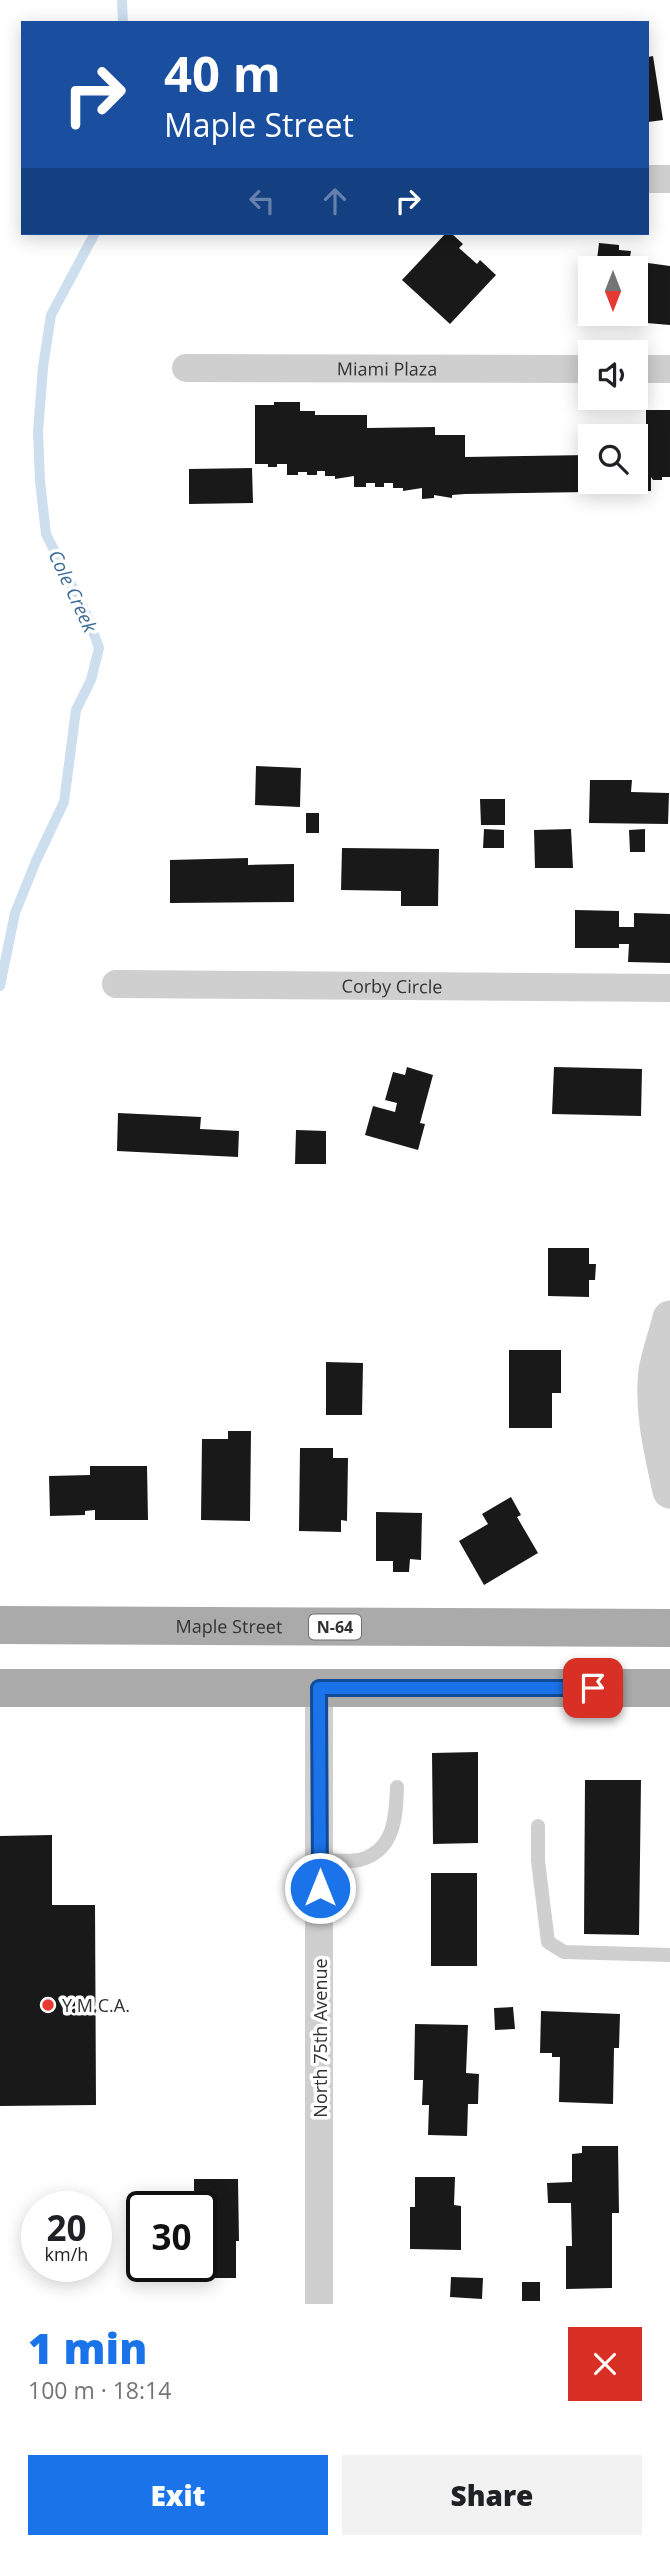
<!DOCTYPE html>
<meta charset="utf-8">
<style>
body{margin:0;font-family:"Open Sans",sans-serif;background:#f2f2f2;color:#202124;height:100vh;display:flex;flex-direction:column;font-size:26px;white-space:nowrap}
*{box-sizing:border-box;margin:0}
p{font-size:23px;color:#757577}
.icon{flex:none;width:38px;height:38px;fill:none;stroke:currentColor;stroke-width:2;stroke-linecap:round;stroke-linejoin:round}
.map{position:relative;height:2304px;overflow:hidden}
.panel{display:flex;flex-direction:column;background:#fff;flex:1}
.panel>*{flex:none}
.guide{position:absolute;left:21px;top:21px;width:628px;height:214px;border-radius:0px;box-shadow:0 4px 18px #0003;background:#1a4fa0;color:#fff;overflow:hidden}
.needle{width:46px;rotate:180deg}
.tools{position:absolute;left:578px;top:256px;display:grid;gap:14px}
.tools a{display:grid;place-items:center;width:70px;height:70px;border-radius:0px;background:#fff;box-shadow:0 4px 18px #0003;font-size:35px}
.speed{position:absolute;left:21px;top:2191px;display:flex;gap:14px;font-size:35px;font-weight:700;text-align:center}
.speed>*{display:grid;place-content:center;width:91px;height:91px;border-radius:50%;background:#fff;box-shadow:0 4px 18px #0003;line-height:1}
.speed small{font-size:18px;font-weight:400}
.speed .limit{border:4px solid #111;border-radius:10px;background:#fff;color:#111}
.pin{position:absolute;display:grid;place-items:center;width:60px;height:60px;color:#fff;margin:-30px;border-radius:14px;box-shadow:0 4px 10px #0006}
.me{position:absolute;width:77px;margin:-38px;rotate:0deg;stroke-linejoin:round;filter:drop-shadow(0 0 5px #0008)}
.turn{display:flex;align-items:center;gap:24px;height:147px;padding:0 28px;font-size:32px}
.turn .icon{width:91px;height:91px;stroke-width:2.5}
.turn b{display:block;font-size:49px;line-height:60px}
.lanes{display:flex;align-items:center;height:66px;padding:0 28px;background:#0003;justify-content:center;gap:35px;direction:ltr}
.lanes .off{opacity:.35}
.round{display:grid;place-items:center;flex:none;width:74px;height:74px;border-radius:0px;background:#f2f2f2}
.overview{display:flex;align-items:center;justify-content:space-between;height:119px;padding:0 28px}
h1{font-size:42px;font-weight:800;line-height:52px;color:#1a73e8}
.button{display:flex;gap:14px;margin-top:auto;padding:14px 28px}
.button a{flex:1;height:80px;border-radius:0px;background:#1a73e8;color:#fff;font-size:28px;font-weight:800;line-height:80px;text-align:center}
.button a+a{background:#f2f2f2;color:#202124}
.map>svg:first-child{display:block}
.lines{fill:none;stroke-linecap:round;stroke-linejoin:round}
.stream{stroke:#cddeee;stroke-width:10}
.building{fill:#191919}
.service{stroke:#cfcfcf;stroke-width:14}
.minor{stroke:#cfcfcf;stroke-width:28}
.tertiary{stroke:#cfcfcf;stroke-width:35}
.primary{stroke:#aaa;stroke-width:38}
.route-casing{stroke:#114b97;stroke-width:18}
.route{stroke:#1a73e8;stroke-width:12}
.poi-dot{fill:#e83935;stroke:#fff;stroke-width:2.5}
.labels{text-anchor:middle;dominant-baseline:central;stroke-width:7;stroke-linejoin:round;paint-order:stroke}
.shield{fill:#fff;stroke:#707070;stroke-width:2}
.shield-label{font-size:16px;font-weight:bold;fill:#323232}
.street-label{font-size:18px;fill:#323232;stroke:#fff}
.poi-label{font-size:18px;fill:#323232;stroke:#fff;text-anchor:start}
.water-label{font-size:19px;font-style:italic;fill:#3d6b97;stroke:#fff}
</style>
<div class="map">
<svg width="670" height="2304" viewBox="0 0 670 2304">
<rect width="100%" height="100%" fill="#fff"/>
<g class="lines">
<path class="stream" d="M122,0L123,23
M0,986L15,913L36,861L64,802L76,710L91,680L99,648L88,618L46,534L40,481L38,432L43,367L51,315L95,233"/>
</g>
<path class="building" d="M653,56L663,120L648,122V57Z
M446,233H451L463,244L459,248L477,264L480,260L496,275L450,324L402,280Z
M599,243L619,245V250L631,251L630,257L648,259V263L670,266V325L623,321L624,313H635V268H596Z
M274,402H300V411H315V415H367V428L435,427V435H465V457L590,455V481H635V454H646V410H670V477H662V480H653L651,477V491L465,494L452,495V498L434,495V498L422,499V488L403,491V488H393V483H384V487H375V483H366V487H354V476L335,479V476H325V471H317V475H307V472H298V475H287V464H277V467H268V464H255V405H274Z
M252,468L253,503L189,504V469Z
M256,766L301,768L300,807L255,805Z
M590,780H632L631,792L669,793L668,824L589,823Z
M480,799H505V825H481Z
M306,813H319V833H306Z
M484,829L504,830V848H483Z
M571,829L573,868H535L534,830Z
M645,829V852H630L629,830Z
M342,848L439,849L438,906H401V891L341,890Z
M248,858V865L294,864V902L170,903V860Z
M575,910L619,911V927H634V913L670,914V963L628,962L629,944H619V948H575Z
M407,1067L433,1075L420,1123L425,1124L418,1150L365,1135L373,1106L395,1112L397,1103L385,1100L393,1072L405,1075Z
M554,1067L642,1069L641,1116L552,1114Z
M118,1113L201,1117L200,1129L239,1131L238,1157L117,1151Z
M296,1130L326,1131V1164H295Z
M548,1248H589V1264H596L595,1280H589V1297L548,1296Z
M509,1350H561V1393H552V1428H509Z
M326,1362L363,1363L362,1415H326Z
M228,1431H251L250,1521L201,1520L202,1439H228Z
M300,1448H333V1458H348L347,1521L341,1520V1532L299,1531Z
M90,1466H147L148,1520H95V1510L85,1511V1515L50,1516L49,1476L90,1475Z
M511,1497L521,1515L517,1517L538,1553L484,1585L459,1541L488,1524L482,1514Z
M376,1512L422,1513L421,1560L410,1559L409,1572H393V1561H376Z
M478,1752V1843L433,1844L432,1753Z
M585,1780H641L639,1935L584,1934Z
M52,1835V1905H95L96,2105L0,2106V1836Z
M431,1873H477V1966H431Z
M513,2007L515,2029L495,2030L494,2008Z
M541,2011L620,2014L619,2048H614L613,2104L559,2102L560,2057H552V2053H540Z
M415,2024L468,2025L466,2073L479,2074L478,2104H468L467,2136L428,2135L429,2105H422L423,2080H414Z
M582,2146H618L619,2213H612V2288L566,2289V2246H572L571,2203H548L547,2183L572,2182V2154L582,2153Z
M415,2177H455L454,2205L461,2206V2250L410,2249V2207H415Z
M194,2179H238L239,2241H236V2278H187V2266H201V2207H194Z
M451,2277L483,2278L482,2299L450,2297Z
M522,2282H540V2301H522Z"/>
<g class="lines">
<path class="service" d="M538,1826V1861L548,1942L564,1952L670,1955
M320,1860C332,1860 348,1862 359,1860C395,1851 396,1816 397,1787"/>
<g class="minor">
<path d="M648,179H670"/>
<path id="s1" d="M186,368L590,369"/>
<path d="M635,369H670"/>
<path id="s2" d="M116,984L670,988"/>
<path d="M319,1688V2304"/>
</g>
<path class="tertiary" d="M670,1318C666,1335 659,1353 656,1371C651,1411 662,1453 670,1491"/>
<g class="primary">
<path id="s3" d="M0,1625L670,1628"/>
<path d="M0,1688H670"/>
</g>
</g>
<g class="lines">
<g class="route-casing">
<path id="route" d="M320,1888L319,1688H593"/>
</g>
<use href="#route" class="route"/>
</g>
<circle class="poi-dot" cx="48" cy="2005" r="7"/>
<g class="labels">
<rect class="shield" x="309" y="1614.5" width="52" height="25" rx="5"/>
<g class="shield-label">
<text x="335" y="1627">N-64</text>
</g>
<g class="street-label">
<text stroke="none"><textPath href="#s1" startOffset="201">Miami Plaza</textPath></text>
<text stroke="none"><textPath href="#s2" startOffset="276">Corby Circle</textPath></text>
<text stroke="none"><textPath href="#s3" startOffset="229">Maple Street</textPath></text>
<text transform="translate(320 2038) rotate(-90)">North 75th Avenue</text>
</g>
<g class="poi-label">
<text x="62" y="2005">Y.M.C.A.</text>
</g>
<g class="water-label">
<text transform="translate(73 591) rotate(65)">Cole Creek</text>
</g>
</g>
</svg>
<div class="tools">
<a><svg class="needle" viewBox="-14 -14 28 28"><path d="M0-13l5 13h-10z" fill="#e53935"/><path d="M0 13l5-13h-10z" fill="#757577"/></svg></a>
<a><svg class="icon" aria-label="sound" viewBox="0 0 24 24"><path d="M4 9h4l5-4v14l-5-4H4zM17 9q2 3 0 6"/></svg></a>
<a><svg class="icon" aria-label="search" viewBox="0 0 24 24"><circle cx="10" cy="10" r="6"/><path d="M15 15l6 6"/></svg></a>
</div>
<div class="speed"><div>20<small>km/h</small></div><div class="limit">30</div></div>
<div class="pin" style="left:593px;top:1688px;background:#d93025"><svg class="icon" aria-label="arrive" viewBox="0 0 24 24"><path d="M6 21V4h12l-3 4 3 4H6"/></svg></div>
<svg class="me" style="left:320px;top:1888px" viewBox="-20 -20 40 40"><circle r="17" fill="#1a73e8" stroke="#fff" stroke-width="3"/><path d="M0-11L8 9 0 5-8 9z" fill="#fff"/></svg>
<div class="guide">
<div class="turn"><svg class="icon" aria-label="right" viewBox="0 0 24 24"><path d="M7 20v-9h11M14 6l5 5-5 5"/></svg><div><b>40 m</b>Maple Street</div></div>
<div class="lanes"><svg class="icon off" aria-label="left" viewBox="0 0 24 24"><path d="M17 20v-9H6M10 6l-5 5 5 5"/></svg><svg class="icon off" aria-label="ahead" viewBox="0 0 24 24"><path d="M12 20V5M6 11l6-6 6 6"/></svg><svg class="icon" aria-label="right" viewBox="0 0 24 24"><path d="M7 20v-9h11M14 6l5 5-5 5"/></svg></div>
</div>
</div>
<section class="panel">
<div class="overview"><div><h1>1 min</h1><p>100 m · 18:14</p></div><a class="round" style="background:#d93025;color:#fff"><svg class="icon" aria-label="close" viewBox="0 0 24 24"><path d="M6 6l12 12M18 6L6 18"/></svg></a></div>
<div class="button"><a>Exit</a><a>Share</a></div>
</section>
